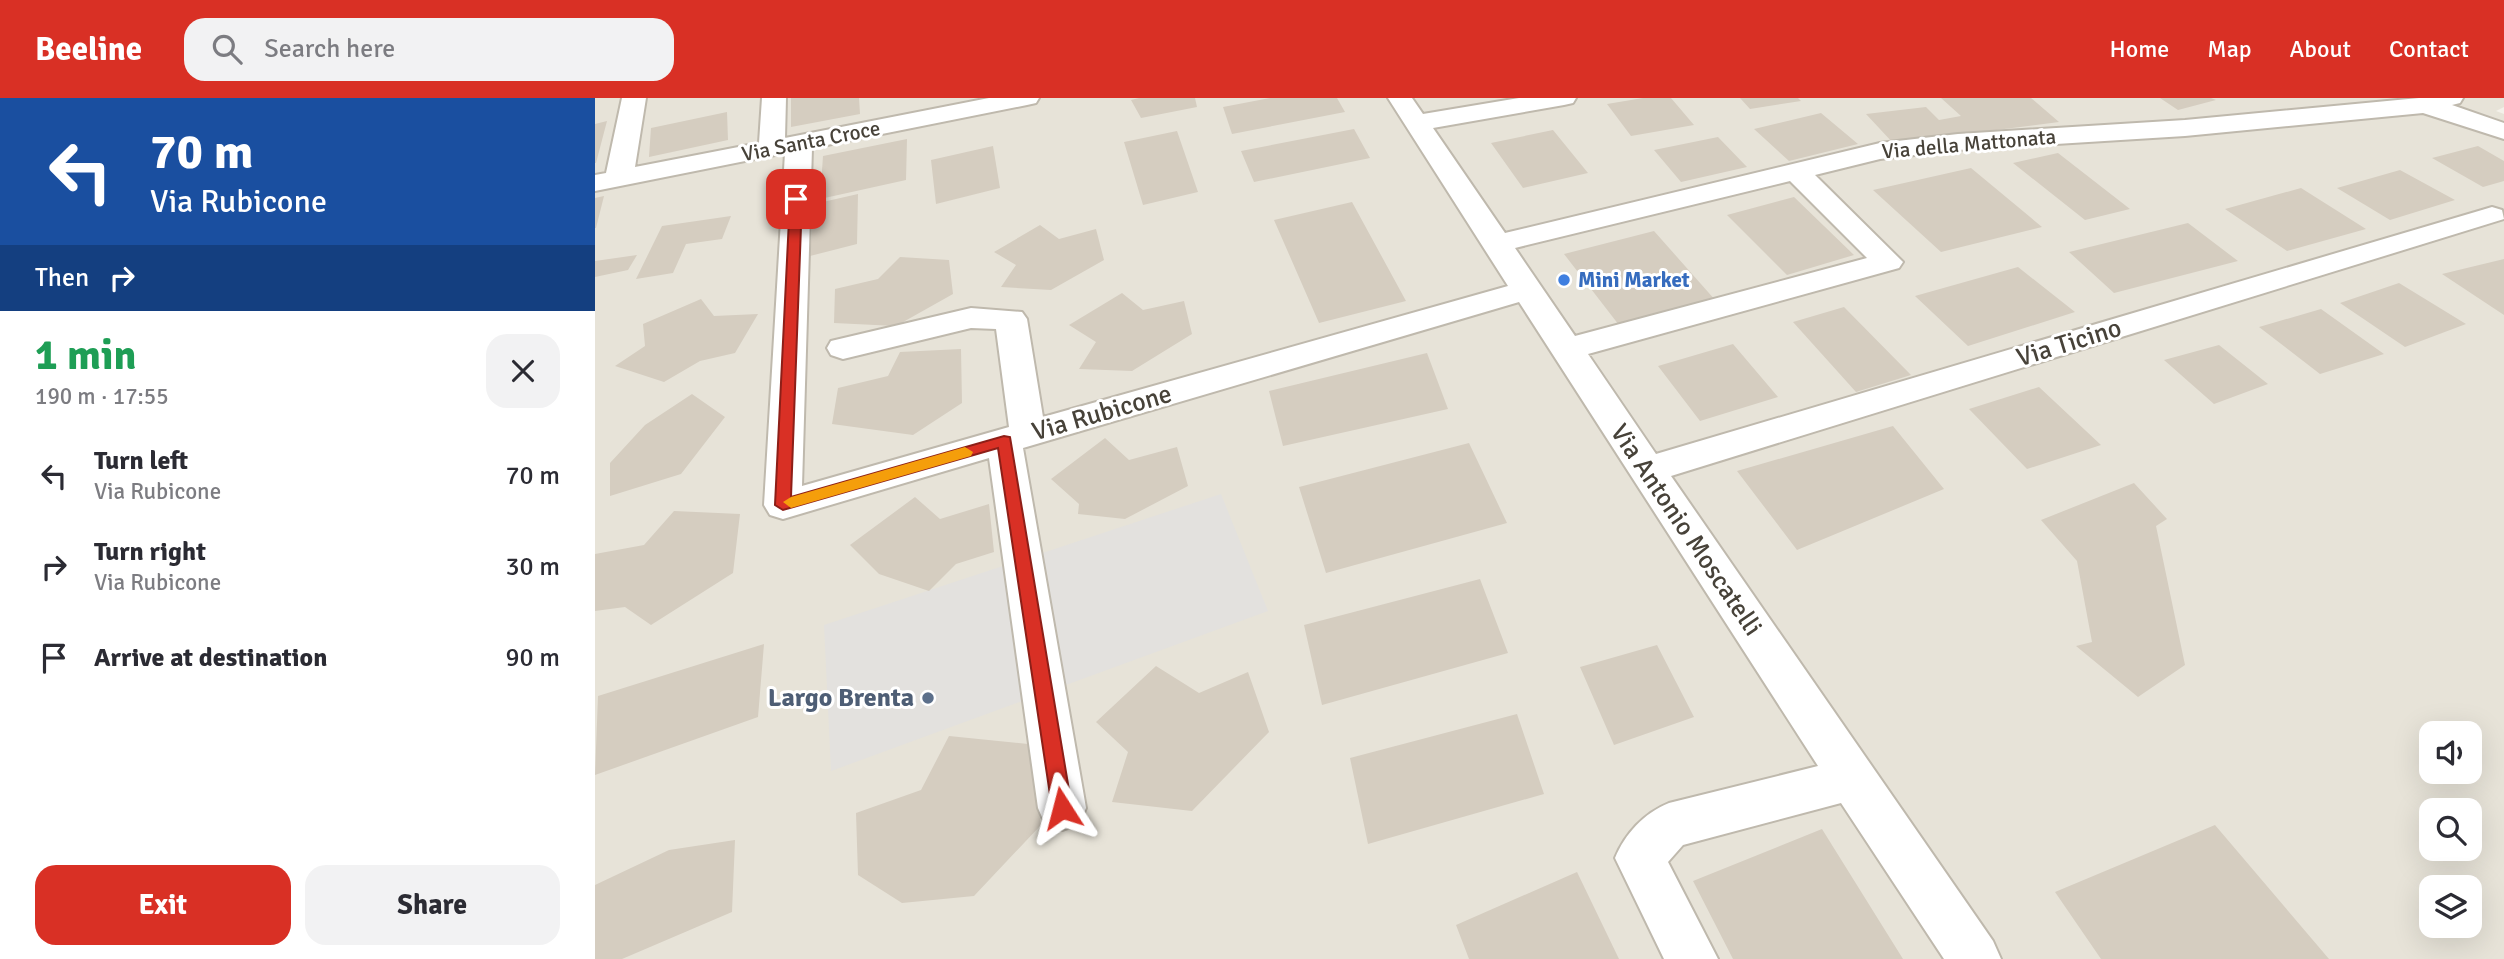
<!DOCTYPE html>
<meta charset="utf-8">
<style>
body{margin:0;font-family:Signika,sans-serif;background:#f2f2f3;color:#2b2b33;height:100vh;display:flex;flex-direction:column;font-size:26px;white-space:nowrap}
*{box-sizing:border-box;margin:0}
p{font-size:23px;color:#7c7c81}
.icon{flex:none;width:38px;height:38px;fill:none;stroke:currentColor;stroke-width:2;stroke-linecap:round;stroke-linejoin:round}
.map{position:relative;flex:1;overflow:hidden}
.side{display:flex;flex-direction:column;background:#fff;width:595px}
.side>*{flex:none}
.top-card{background:#1a4fa0;color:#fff;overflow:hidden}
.fabs{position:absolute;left:1824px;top:623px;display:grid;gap:14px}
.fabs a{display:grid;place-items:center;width:63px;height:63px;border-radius:14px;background:#fff;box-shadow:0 7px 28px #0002;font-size:35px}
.pin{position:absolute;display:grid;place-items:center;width:60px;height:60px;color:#fff;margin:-30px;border-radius:14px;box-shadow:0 4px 10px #0006}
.me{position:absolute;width:77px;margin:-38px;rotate:351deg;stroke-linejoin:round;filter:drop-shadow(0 0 5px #0008)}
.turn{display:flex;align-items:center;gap:24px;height:147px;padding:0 35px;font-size:32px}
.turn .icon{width:91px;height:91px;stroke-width:2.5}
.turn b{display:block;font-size:49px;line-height:60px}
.then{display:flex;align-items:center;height:66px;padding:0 35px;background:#0003;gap:14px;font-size:26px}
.round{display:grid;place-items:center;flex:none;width:74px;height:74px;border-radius:21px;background:#f2f2f3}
.headline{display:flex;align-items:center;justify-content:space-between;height:119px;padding:0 35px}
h1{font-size:42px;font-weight:700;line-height:52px;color:#1e9e55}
.button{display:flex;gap:14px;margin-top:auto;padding:14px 35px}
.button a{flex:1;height:80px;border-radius:21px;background:#d93025;color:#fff;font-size:28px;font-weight:700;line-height:80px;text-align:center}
.button a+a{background:#f2f2f3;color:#2b2b33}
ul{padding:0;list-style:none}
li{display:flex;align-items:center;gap:21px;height:91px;padding:0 35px}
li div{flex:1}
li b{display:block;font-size:26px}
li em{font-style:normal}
header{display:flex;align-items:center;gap:42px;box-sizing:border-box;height:98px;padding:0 35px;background:#d93025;color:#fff}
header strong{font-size:33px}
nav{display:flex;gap:38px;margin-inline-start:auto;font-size:24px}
.search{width:490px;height:63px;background:#f2f2f3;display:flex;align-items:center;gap:18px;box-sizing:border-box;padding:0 24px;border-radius:21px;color:#7c7c81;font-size:26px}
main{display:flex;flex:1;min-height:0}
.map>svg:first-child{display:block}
.residential{fill:#e7e3d8;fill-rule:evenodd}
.parking{fill:#e3e1de}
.building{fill:#d5cdc0}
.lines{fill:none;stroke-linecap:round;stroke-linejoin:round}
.minor-casing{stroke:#bfb9ad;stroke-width:4}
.minor{fill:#fff;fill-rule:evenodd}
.route{fill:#d93025;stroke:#8d1f18;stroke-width:2}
.slow{fill:#f59e0b}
.shop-dot{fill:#3f7fe0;stroke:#fff;stroke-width:2.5}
.service-dot{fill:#5c6f8a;stroke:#fff;stroke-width:2.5}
.labels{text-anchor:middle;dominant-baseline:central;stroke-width:6;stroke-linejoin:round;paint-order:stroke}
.far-street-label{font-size:21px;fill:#474239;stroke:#fff}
.far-shop-label{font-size:21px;font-weight:bold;fill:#366cbe;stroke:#fff;text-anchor:start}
.street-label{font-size:26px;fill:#474239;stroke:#fff}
.service-label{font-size:26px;font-weight:bold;fill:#4e5e75;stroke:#fff;text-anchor:end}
</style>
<header>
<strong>Beeline</strong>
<div class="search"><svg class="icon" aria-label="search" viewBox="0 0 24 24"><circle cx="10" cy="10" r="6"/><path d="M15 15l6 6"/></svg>Search here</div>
<nav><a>Home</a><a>Map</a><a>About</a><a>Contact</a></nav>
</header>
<main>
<section class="side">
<div class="top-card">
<div class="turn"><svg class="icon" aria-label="left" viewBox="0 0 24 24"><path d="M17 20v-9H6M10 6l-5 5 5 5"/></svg><div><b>70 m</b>Via Rubicone</div></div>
<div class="then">Then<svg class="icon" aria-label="right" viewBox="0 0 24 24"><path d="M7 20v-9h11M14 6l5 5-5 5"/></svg></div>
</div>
<div class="headline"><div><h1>1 min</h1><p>190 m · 17:55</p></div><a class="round"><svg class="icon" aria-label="close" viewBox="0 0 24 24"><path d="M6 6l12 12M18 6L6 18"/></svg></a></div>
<ul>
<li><svg class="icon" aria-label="left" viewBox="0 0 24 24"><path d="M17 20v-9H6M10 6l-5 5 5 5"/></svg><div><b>Turn left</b><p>Via Rubicone</p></div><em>70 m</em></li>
<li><svg class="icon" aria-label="right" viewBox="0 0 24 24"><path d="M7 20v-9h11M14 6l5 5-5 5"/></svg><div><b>Turn right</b><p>Via Rubicone</p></div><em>30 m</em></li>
<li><svg class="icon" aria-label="arrive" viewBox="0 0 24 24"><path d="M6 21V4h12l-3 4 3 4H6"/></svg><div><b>Arrive at destination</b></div><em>90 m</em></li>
</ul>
<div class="button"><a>Exit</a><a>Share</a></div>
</section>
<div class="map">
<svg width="1909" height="861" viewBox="0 0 1909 861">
<rect width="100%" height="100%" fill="#f4f1ea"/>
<path class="residential" d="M0,0H1909V9L1901,13L1909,16V861H0ZM1836,635H1874V674H1836ZM1836,712H1874V751H1836ZM1836,789H1874V828H1836Z"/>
<path class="parking" d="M626,396L673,513L236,673L229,527Z"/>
<path class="building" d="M196,0H264L265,16L196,29Z
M544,0H600L602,9L546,20L536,2Z
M675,0H742L750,14L637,36L628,9Z
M1048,0H1076L1099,27L1036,38L1012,6Z
M1145,0H1203L1206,3L1155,11Z
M1346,0H1436L1464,24L1298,45L1271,16L1331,9L1344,22L1366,18Z
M1565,0H1616L1621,2L1583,12Z
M132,14L133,42L54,59L56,30Z
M1226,15L1263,46L1194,63L1159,31Z
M12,23L1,65H0V26Z
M759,31L775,60L659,84L646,53Z
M958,32L993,75L928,90L896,45Z
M582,33L603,94L548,107L529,44Z
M1123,39L1152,69L1086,84L1059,52Z
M312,41L311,82L225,101L228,58Z
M398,48L405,90L341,106L336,62Z
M1883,48L1909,63V83L1888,89L1837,60Z
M1463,55L1535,111L1490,122L1418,65Z
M1376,70L1447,129L1346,154L1278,92Z
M1805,72L1860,102L1795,122L1742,90Z
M1706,90L1771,131L1692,153L1630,111Z
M263,96L262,146L215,158L219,106Z
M9,98L1,130H0V100Z
M1199,99L1259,157L1192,177L1132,117Z
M757,104L811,203L724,225L679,122Z
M136,118L127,141L91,146L78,175L41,181L67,128Z
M1593,125L1643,163L1519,195L1474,154Z
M445,127L464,141L501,131L509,162L456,192L406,189L421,167L399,154Z
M1059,133L1121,203L1027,231L969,156Z
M42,157L33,172L0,179V163Z
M305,159L354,162L358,196L301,228L239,225L240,191L283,181Z
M1909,161V217L1847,176Z
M1423,169L1480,214L1373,248L1320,198Z
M1804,185L1871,226L1810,249L1745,205Z
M527,195L548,212L589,203L597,236L537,273L484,271L501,244L474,227Z
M106,201L119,218L163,216L140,255L105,263L69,284L20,268L50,248L48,226Z
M1249,209L1316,277L1261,294L1198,224Z
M1726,211L1789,256L1725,276L1664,229Z
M1138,246L1183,299L1105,323L1063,268Z
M1624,247L1673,286L1619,306L1569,262Z
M366,251L367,305L318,337L237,326L243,290L293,278L305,254Z
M832,255L853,311L688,348L674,293Z
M1444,289L1506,347L1432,371L1374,311Z
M97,296L130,319L86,376L15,398V365L50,327Z
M1298,328L1349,391L1202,452L1142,373Z
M510,340L534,362L582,349L593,388L530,421L483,416L484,406L456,381Z
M874,345L912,425L731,475L704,389Z
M1539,385L1572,421L1561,428L1590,567L1543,599L1481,548L1497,544L1482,463L1446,422Z
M320,399L345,421L394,406L399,454L361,466L334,493L284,476L255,447Z
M79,413L145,416L138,475L56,527L30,509L0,513V456L49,447Z
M885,481L913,555L727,607L709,527Z
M169,546L163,619L0,677L3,598Z
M1062,547L1099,619L1019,647L985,569Z
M561,568L604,595L653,574L674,634L597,713L517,704L533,654L501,624Z
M922,616L949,696L773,746L755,660Z
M354,638L433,646L446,727L379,798L307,805L263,777L261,715L326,692Z
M1620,727L1734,861H1506L1460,794Z
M1227,731L1308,861H1138L1098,783Z
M140,742L137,814L27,861H0V787L74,752Z
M982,774L1024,861H874L861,827Z"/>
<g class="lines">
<g class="minor-casing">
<path id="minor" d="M27,0H51L40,69L164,45L167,0H191L190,40L394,0H444L441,5L432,7L217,50L207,388L414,329L401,231L376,230L248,261L236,257L232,250L236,243L376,210L427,214L432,221L448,319L913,188L793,0H817L828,16L924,0H981L978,5L969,7L838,30L910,135L1285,45L1363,36L1590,22L1824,0H1868L1865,5L1857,7L1909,25V41L1828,15L1590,38L1363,52L1285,61L1220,77L1308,164L1304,170L993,256L1061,356L1887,112L1897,109L1907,112L1909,121L1076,378L1398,843L1406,861H1349L1246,705L1088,747L1073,764L1123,861H1069L1020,760C1030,736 1049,715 1074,705L1223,668L924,204L428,350L491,710L484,726L467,732L450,726L443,710L394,360L188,421L175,417L169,407L190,55L0,93V77L11,75ZM1195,83L1272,160L980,238L920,150Z"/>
</g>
<use href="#minor" class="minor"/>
</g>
<path class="route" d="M201,97L207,101L196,399L409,338L415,339L477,710L474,716L467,719L460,716L457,710L403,350L188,412L180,407L195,101Z"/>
<path class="slow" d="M370,349L378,354L376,358L196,410L188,404L196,399Z"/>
<circle class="shop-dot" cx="969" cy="182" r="7"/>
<circle class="service-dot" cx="333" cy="600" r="7"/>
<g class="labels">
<g class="far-street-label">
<text transform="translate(216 43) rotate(-11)">Via Santa Croce</text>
<text transform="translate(1374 46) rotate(-5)">Via della Mattonata</text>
</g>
<g class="far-shop-label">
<text x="983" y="182">Mini Market</text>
</g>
<g class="street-label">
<text transform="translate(1474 245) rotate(-17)">Via Ticino</text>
<text transform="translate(507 315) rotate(-16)">Via Rubicone</text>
<text transform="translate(1091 432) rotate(56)">Via Antonio Moscatelli</text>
</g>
<g class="service-label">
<text x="319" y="600">Largo Brenta</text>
</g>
</g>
</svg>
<div class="fabs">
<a><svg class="icon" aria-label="sound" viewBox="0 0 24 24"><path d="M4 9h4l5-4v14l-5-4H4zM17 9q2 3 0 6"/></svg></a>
<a><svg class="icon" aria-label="search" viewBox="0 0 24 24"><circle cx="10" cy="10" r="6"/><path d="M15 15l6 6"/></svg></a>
<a><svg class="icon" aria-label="layers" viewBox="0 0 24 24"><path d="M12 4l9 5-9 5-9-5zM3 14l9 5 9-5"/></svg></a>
</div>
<div class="pin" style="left:201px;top:101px;background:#d93025"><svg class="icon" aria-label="arrive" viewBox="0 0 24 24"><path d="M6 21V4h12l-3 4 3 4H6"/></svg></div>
<svg class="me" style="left:467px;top:710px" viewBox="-20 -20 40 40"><path d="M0-17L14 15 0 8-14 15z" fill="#d93025" stroke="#fff" stroke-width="4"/></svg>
</div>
</main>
